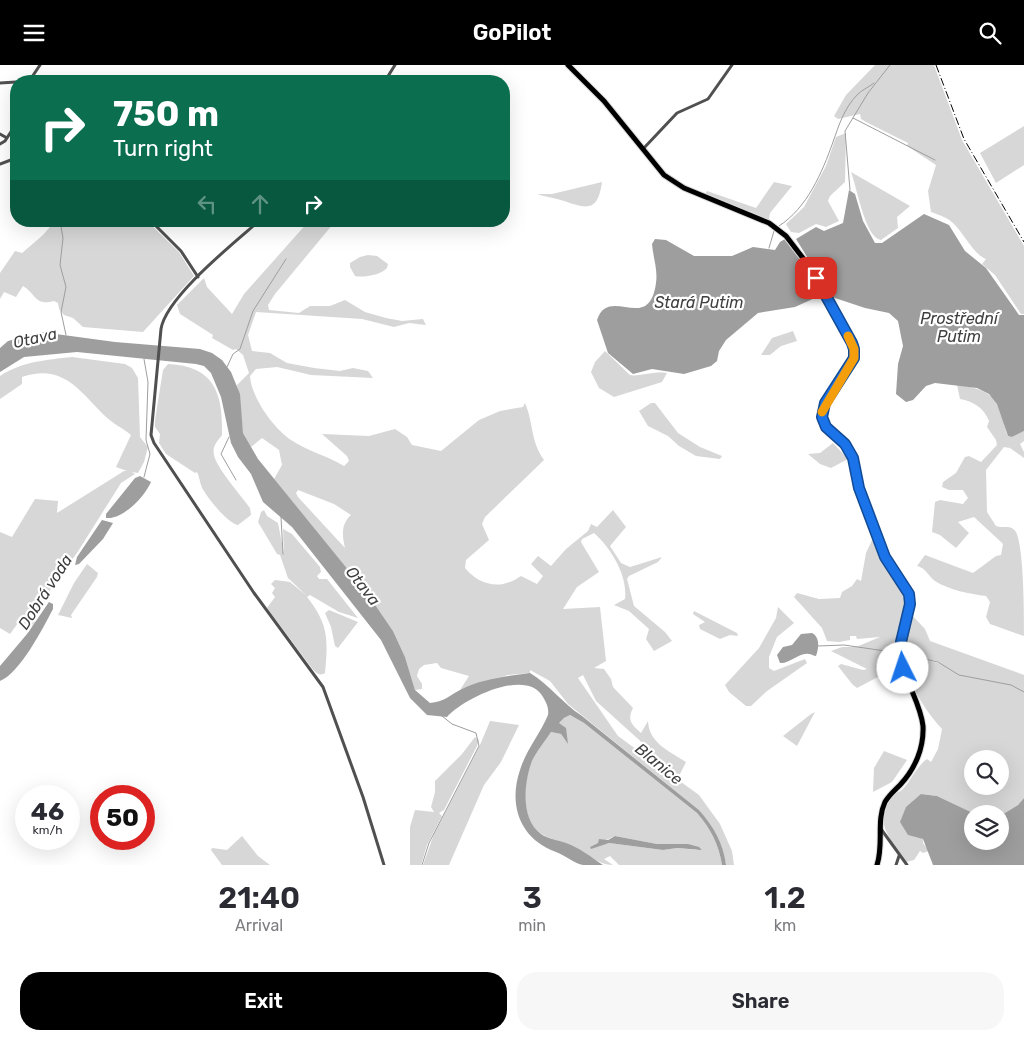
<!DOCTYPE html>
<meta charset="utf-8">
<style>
body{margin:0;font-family:Rubik,sans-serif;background:#f7f7f7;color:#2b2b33;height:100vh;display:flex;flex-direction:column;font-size:19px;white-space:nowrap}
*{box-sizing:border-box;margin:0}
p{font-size:16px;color:#7c7c81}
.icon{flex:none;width:28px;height:28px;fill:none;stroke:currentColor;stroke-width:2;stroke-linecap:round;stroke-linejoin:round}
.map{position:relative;height:800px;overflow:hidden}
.side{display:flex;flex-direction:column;background:#fff;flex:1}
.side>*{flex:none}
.top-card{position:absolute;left:10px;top:10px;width:500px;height:152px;border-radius:20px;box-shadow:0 5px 20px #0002;background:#0b6e4f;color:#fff;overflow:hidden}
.buttons{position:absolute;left:964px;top:685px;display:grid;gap:10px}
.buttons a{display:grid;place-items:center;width:45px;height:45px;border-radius:50%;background:#fff;box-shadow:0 5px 20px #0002;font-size:25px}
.speed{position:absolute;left:15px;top:720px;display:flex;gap:10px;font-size:25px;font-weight:700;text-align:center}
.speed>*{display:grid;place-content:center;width:65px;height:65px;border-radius:50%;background:#fff;box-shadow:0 5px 20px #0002;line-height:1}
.speed small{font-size:12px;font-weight:400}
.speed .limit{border:8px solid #d22;background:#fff;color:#111}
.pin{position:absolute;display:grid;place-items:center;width:42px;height:42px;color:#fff;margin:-21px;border-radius:10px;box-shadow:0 2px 8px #0006}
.me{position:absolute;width:55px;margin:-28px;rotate:356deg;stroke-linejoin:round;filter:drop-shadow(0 0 4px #0008)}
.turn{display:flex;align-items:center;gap:18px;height:105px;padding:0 20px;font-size:22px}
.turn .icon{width:65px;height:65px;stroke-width:2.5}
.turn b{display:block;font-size:35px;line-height:42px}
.lanes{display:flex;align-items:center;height:48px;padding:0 20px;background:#0003;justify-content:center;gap:25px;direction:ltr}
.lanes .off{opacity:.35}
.eta{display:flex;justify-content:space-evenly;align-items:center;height:85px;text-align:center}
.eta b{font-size:30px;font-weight:600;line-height:35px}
.primary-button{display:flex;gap:10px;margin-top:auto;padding:10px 20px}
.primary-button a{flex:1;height:58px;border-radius:20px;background:#000;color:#fff;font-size:20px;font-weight:600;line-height:58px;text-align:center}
.primary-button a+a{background:#f7f7f7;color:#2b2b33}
header{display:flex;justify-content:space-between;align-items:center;height:65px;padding:0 20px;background:#000;color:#fff;font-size:22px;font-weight:600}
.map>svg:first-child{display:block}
.green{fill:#d7d7d7;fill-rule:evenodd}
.water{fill:#9e9e9e}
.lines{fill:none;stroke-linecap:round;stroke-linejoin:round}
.stream{stroke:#9e9e9e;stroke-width:1}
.major-casing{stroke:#dbdbdb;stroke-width:7}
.minor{stroke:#505050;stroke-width:3}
.major{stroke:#000;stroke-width:5}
.rail{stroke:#000;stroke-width:1;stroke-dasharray:8 2.5 1 2.5;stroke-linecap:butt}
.route-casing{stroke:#114b97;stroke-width:12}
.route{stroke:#1a73e8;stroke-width:9}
.slow{stroke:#f59e0b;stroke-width:9}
.labels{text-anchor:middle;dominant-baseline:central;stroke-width:4.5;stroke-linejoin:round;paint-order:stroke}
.water-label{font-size:16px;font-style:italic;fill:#3f3f3f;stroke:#fff}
</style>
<header><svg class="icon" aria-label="menu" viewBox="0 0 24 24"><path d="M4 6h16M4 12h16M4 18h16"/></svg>GoPilot<svg class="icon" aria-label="search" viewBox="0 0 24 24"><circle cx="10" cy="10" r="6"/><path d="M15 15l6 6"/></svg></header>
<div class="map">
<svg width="1024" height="800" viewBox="0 0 1024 800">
<rect width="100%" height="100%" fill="#fff"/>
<path class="green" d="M875,0H934L962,75L1024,181V249H1021L995,210L982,199L986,194C974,190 963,167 953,158C947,152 939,150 931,147L928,126L936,100L907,81L908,78L866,57L861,54L860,49L838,54L834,51L846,30Z
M1024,61V100L996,118L980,88Z
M846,68L845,117L830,131L828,136L839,156L826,162L816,159L799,168L791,167L786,159L804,142L826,101L836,72Z
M851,107L910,141L897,152L898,163L881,175C865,173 857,122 851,107Z
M602,117C598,147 587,144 564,136C555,133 546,132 537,129H552Z
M774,117L792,121L770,148L769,154L773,158L705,129L707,126L756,143Z
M55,156H147L179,187L194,211L143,267L83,262L73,253L64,250L59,244L58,238L54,236C35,241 37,230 23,221L16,232L4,227L0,234V208L15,186L22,188L43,170Z
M309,156H332L333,159L275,229L268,240L269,245L299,248L310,241H330L345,235L365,247L386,253L402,256L423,254L426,260L409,258L394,262L362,254L256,247L248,270L252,286L270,288L287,298L314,303L340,306L353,303L368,306L373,313L311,310L277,302L256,304L250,311C251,332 274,364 291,375C307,386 328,391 344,401L349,396L347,391L322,369L369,371L395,364L407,372L412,380L441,386L479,355L500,346L523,342L525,338C534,359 530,375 544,395L485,452L482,459L489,475L466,495L465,503C480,521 501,525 521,511L537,519L543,511L531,499L538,491L551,501L566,484L588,466L591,459L597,462L613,445L626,462L610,481L621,498L630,502L662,492L658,497L629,511L627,514L634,541L665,567L672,576L654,586L646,574L649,564L629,546L614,540L625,534C628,511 611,483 594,468L582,474L581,477L599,507L577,522L563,544L600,542L606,596L594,603L604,604L611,614L613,622L633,643C627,655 631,659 641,668L648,656C649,678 669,686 686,697L679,711L596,636L583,610L578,613L618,671L699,730L720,759L732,786L734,800H726C722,778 714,762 699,745L568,639L550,616L530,605V608L508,610L460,625L469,611L441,603L437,598L424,600L419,604L417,611L422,619V624L415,625L405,592L393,566L367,528L274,414L282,400L279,385L262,373L251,382L243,368L237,320L249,308L243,290L236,284L233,285L212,273L213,270L180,249L177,240L204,213L207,222L232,249L244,229ZM298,425L334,439L351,450C341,459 342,470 345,483L298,432L296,428Z
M368,190L377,191L388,199L387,203C381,210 363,213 355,211L350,202V198L360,192Z
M793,266L797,276L781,281L770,290H761L772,273Z
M605,286L630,310C637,312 653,306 667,308L662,317L614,332L599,323L591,307L595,297Z
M72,292L125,299L132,303L138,313L140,372L148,382L144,397L138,408L132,407L135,409L121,418L77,488L52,521L35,557L27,567L18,558L10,569L0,563V467L12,472L35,434L58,436L57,448L124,406H127L116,402L131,370C123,363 113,359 105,351C80,327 64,298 22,312V319L0,334V311C23,296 46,295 72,292Z
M168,299C215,301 223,329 222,370C217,377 212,381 214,390C216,402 242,432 250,443L251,450L238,460C229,459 209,435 204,426C200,421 200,413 197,407L195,408L166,389L159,378L160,369L155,362V355L163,305Z
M957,320C977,322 995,327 1002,348C1004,355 1004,363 1008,371L1012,372L1024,366V376L1020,379L1024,387V393L1010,383L1004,382L986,405L987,447L996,461C1004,464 1010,459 1016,467C1024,483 1024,549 1024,571L990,559L986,552L990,537L986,531C970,529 949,525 935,516C928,511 926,503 917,501L925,490L973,508L996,491L1001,490L1003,479L1000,476L974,452L958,457L969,468L956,483L940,470L932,467L935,437L940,435L963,439L968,433L963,425H949L942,422L943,417L956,408L965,392L969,391L981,397L997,380L996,375L987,362L989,356C984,343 973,336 960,334Z
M651,338H655L678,368L700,382L722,391L720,394L696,391L679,381L668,371L648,361L639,346Z
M833,378L848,394L831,403L820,399L808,389L820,388Z
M264,445L267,451L278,458L284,489L283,464L292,469L320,502L321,507L317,511L319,514H327L358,553L339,547L310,530L307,532C329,560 328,574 325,608C319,612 315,607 311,602L267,543L275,532L272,528L275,523L271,519L275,515L290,517L307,531L288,513L280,490L277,489L258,457L261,447Z
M872,475C880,479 881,490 886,497C908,533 911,530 898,572H900L901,599L898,600L896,606L878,612L857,623L852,619L838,601L841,599L863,605L867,604L831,586L842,582H856L880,572L857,574L856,571H850V575L839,577L827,576L822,563L794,532L797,528L819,534L840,533L842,527L852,521L857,514L861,516L866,488Z
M87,499L98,508L97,512L71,550L72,553L58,550L74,518Z
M778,542L794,558L777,572L769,592V603L774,606L805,594L807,598L767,626L751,641H746L729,627L725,620L759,583L776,553Z
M329,545L358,557L338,583L335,581L331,562L325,548Z
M694,546L737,568L738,571L730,570L720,574L700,564L699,560L705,557L693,549Z
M910,548L925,564L930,576L1024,610V733L1018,740L1000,751V749H975L937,731L921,729L913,769L923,774V778L929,786L923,788L920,786L914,795L906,797C892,777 871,755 892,731C895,727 898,728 902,725C911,716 916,702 927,694L931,697L938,684L942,664C924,644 908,619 904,592L913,591L942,599L937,596L905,590L903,583ZM972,694H1000V721H972Z
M815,647L797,681L783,671L811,649Z
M570,650L584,658L697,748C711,764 719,780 722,800H619L610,791L604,794L613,800C598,800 586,788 572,781C562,776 550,775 540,768C520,753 523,717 532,696C537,686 545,676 551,667L561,669L568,679L558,659L564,653ZM615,771L657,779H688L698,785L677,783L663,785L609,778L590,782Z
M490,656L519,660L501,697L484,720L449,800H423L434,769L480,680Z
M475,672L479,675L477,681L444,745L439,748L442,751L427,780L421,800H410V762L415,745L434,747L431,742L435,727V716L462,689Z
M884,686L907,695L892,717L873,727L874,703Z
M242,771L258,791L270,800H222L211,785L212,783L227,785Z"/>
<path class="water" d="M849,125L855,129L863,156L875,178H882L924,149L949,160L965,186L986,203L1019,250H1024V366L1012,372L1008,371L997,339L989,329L977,323L935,318L926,321L913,335L906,337L896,329L898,299L903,281L898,256L889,248L865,243L832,232L796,174L816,162L824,166L843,158Z
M655,174L666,175L694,191H732L753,182L775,185L780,177L785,174C796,182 819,219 817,232L795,242L758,248L726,275L719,286L717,296L711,301L684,309L652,304L633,309L608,288L597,255C609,219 649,270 656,218C658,205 653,192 652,179Z
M41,267L115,277L200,284L212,288L222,295L231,307L240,329L243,368L258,394L367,528L393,566L405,592L415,625L430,638C444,637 450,630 462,624C482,614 508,611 530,608C550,620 562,638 582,651L699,745C714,762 723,778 726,800H722C719,780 711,764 697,748L584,658L570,650L564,653L559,658L566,663L568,679L561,669L551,667C545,676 537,686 532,696C524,717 520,754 541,769C548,774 558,775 566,778C580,783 591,792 603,800C597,800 589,800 583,800C575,799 565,790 556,787C520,774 508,740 520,705C526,685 540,669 548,650C549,643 547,639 543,632C527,602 463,634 447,652L427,650L410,633L381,575L292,462L263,437L251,409L238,392L231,378L221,332L211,308L204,301L196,299L77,287L24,292L0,307V283L8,276Z
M140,411L151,417C145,431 123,455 106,453V449L135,413Z
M102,455L113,458L103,474L79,499L75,500L77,492Z
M49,537L53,539V544C43,563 20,608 0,616V601L27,569Z
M812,568C820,572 819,583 816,591C814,591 811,589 809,589C799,587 790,599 780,598L777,590L783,582L792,580L801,569Z
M921,729L937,731L975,749H972V776H1000V751L1018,740L1024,733V800H933L923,774L908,770L900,757L906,742Z
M615,771L657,779H688L699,782L702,785L677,783L663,785L609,778L591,784L590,782L598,778L599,774L608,775Z"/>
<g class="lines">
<path class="stream" d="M853,53L935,95
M850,125L845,66L868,28L890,0
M60,156L63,173L60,200L66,222L61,247L66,270
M779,161C807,143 822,108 833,77C839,60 844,43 858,29C862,25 869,22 874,18
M769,183L774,166
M227,302L233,289L240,284L253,246L286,194
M229,372L221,389L236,415
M144,412L150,389L146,375L148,317L144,294
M281,452L283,489
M818,581L844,580L899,588
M903,589L938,597L959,610L1011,620L1024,627
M422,800L429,778L479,681L476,668L452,659L442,651"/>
<g class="major-casing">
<path id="major" d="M568,0L604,36L664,110L684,123L769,158L786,171L809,201L853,281C860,307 818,328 822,352C826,371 851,378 856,401C862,432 871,465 886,494C893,506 905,516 909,529C914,546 901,567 901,585C901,613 920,634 923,661C924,683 915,704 900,720C895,725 889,730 885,737C876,756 884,779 877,800"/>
</g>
<path class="minor" d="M30,15L40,0
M20,16L73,13
M385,16L395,0
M0,18L16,17
M0,69L7,73
M0,79L5,76L16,59
M643,84L677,48L708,34L732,0
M0,99L16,93
M151,156L181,186L198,212
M259,156C234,178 166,232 161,264L151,370L154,378L254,528L323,622L363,732L384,800
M881,764L907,800
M896,800L899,791"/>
<use href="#major" class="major"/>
<path class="rail" d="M936,0L964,74L1024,177"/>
</g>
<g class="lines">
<g class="route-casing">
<path id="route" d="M816,213L852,278L854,284V293L825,338L822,352L826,362L845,379L853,393L859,423L885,492L909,529L910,539L901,577L903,603"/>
</g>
<use href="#route" class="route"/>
<path class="slow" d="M822,347L854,293V284L848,271"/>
</g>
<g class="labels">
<g class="water-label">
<text x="699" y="237">Stará Putim</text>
<text x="959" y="253">Prostřední<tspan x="959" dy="18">Putim</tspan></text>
<text transform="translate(35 273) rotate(-13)">Otava</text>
<text transform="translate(363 521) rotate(52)">Otava</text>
<text transform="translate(45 527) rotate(-57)">Dobrá voda</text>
<text transform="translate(659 699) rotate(39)">Blanice</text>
</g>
</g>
</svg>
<div class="buttons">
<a><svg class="icon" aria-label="search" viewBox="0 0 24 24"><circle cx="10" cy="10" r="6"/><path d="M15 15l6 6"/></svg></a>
<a><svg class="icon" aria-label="layers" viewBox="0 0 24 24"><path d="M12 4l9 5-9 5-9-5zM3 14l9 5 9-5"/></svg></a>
</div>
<div class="speed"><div>46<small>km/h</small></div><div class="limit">50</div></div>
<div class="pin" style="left:816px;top:213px;background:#d93025"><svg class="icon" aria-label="arrive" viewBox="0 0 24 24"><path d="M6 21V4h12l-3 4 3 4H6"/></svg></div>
<svg class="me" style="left:903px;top:603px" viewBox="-20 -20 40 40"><circle r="19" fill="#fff"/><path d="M0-13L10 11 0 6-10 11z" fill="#1a73e8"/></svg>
<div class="top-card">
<div class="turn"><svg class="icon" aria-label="right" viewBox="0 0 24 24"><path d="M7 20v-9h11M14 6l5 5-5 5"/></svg><div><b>750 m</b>Turn right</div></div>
<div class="lanes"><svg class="icon off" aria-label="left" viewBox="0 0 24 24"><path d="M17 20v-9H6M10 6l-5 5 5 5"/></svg><svg class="icon off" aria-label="ahead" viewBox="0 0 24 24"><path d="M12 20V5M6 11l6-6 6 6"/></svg><svg class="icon" aria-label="right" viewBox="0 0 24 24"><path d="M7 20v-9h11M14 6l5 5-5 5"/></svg></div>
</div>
</div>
<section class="side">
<div class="eta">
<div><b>21:40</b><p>Arrival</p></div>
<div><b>3</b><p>min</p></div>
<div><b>1.2</b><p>km</p></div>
</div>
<div class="primary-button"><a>Exit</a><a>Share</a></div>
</section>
